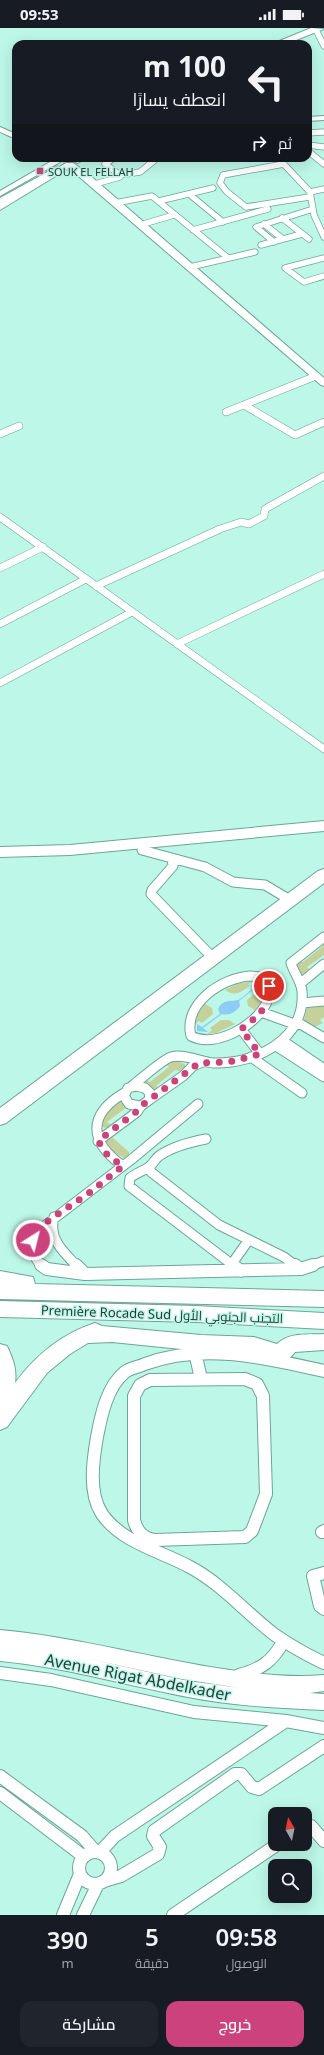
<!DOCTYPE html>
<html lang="ar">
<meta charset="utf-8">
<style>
body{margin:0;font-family:"Noto Sans",Cairo,sans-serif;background:#20242c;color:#f1f3f6;direction:rtl;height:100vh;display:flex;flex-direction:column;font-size:15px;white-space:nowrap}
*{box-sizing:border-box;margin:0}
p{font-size:13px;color:#9ea1a6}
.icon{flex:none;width:22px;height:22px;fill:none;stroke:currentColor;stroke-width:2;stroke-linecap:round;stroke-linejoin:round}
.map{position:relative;height:1887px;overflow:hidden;direction:ltr}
.sheet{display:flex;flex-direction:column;background:#171b24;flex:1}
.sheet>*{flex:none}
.hud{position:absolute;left:12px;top:12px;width:300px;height:122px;border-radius:12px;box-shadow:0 4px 16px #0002;direction:rtl;background:#171b24;color:#f1f3f6;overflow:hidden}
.needle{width:26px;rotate:351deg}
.controls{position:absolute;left:268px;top:1779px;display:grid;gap:8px}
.controls a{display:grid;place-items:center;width:44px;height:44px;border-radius:8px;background:#171b24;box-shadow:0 4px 16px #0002;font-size:20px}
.pin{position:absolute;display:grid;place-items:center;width:34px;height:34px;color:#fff;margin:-17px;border:2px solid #fff;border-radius:50%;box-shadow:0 1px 4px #0007}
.me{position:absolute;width:44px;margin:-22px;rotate:36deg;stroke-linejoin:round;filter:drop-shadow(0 0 3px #0008)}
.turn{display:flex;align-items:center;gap:14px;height:84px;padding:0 20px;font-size:18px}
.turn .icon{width:52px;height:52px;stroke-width:2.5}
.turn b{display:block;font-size:28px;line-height:34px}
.then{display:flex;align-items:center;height:38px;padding:0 20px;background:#0003;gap:8px;font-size:15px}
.eta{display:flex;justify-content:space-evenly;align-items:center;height:68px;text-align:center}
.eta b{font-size:24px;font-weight:600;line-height:28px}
.cta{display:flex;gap:8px;margin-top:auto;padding:8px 20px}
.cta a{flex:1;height:46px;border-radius:12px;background:#cc427d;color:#fff;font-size:16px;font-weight:600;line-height:46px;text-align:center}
.cta a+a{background:#20242c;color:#f1f3f6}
.status{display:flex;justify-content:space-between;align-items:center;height:28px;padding:0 20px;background:#171b24;direction:ltr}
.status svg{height:11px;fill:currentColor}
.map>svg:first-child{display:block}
.green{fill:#c5d19a}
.water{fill:#8cccf5}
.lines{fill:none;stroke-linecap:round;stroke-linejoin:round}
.highway-tunnel{stroke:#9ed2c5;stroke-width:10;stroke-dasharray:10 5.5;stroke-linecap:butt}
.street-far3-casing{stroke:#6da598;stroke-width:7}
.street-far2-casing{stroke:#6da598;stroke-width:8}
.street-far1-casing{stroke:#6da598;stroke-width:11}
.street-casing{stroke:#6da598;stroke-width:14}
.secondary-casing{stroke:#6da598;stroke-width:2}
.highway-casing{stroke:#6da598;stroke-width:2}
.street-far3{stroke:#fff;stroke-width:5.5}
.street-far2{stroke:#fff;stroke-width:7}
.street-far1{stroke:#fff;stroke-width:9}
.street{stroke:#fff;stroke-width:12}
.secondary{fill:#fff;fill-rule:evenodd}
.highway{fill:#fff;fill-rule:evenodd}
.route{stroke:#cc427d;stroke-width:7;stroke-dasharray:0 12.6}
.poi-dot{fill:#cc427d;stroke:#bcf7e8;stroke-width:1.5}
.labels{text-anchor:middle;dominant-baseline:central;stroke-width:3;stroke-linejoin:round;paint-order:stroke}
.far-poi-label{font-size:11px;fill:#273f39;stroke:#bcf7e8;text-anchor:start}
.street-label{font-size:13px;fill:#273f39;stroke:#bcf7e8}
.near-street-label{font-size:16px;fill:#273f39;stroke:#bcf7e8}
</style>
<div class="status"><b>09:53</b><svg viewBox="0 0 49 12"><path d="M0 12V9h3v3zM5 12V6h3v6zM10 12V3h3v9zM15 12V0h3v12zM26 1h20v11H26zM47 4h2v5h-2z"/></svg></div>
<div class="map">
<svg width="324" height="1887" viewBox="0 0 324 1887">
<rect width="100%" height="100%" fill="#bcf7e8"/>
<path class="green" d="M324,913V927L307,939L310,942L304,946L300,945L295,938L299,932L303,934L323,918L320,916Z
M252,953L248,956L250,958C241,964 235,969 225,962L237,956Z
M266,962L263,971L255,982L248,978L247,972L258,963L262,965Z
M205,976L212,980L213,986L202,995L199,993L194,997L197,986Z
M324,978V989L320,992L323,995L314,999L304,992L307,980Z
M221,992H229L235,996L216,1005L207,1006L212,1002L210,1000Z
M174,1032L185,1036V1039L179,1043L175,1042L156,1058L160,1061L155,1065L152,1060L142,1055L145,1051L150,1054L169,1039L165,1035Z
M120,1071L127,1079L107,1094L113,1098L108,1101L103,1099L102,1096L105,1086Z
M112,1109L129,1124V1128L124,1130L112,1123L106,1114Z"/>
<path class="water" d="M261,953L264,956V962L258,958L239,973L240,978C236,984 229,988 222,986L203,1000L208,1004H207L197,1003V996L202,999L220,986L218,981C223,971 229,974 238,972C243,970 251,961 256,958L253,954Z"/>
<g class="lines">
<path class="highway-tunnel" d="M51,145L75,130"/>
<g class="street-far3-casing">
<path id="street-far3" d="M317,4L324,18
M308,105L324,104
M308,117L324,119
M308,123L324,136
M278,130L310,164L314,187L324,209
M284,136L223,147L220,155L227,164L246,179L309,169
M120,147L140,144L156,131
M95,156L120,149V147L105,136L114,130
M310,164L324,161
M189,166L223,194
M159,173L213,160
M115,175L152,168L228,230
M282,190L309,211
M264,196L283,211
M140,197L174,187
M193,202L268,181
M274,214L256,199L313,181
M261,217L302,206
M324,230L285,240L304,254L324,248
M190,239L255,224"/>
</g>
<g class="street-far2-casing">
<path id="street-far2" d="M244,377L295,407L324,394
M226,384L316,348
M0,406L19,398
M0,489L324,721
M0,540L43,519
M96,558L220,501L241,494L249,496L264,488L265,481L324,448
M0,596L86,551
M177,616L324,546
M0,655L132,584"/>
</g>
<g class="street-far1-casing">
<path id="street-far1" d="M142,822L205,839L233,854L265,857L290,872
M172,830L173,838L152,862L151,866L213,930
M250,948L261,949L269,955C269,962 269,970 266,976C254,999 215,1020 191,1008C183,976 221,950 250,948Z
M301,955L324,936
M302,975L324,973
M261,984L297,997
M297,994L324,1010
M241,1001L260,1026
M283,1013L324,1041
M276,1018L324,1049
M251,1029L302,1065
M132,1058C140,1052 163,1031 171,1029C184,1025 200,1034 214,1035C255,1036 306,1012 302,963C301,953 294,945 291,935L324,909
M136,1058L145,1060L150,1065L149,1072L141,1078L129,1076L124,1068L128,1060Z
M149,1072L183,1048L193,1038L203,1034
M206,1111C190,1114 173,1118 159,1128C155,1131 153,1136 149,1139C143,1143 136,1145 130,1150L129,1158L234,1238
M98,1113L137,1084L141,1078
M123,1138C89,1114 87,1087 124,1065
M149,1139L151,1144L219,1197L284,1229L296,1238
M54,1189C48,1210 63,1224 77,1238
M231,1237L248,1213
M42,1238C32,1230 33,1218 34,1206L132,1131L198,1076
M311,1238L324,1233"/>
</g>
<g class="street-casing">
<path id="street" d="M41,1237L47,1241L85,1246L301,1241L313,1237
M76,1237L85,1246
M233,1237L241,1243
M295,1237L301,1241
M195,1324L201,1351
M324,1343C266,1330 203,1314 145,1336C139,1339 130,1340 125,1344C107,1358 101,1388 97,1409C93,1432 88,1465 102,1486C122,1515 161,1523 190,1539C222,1556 246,1585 275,1607C291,1618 307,1627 324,1635
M245,1351L257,1356L263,1368L266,1466L252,1503L245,1509L155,1512C143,1510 137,1504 134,1492V1368L140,1357L150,1352Z
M322,1504L324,1503
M324,1545L313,1548L320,1578L324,1581
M0,1645L51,1652L194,1684L286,1693L324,1700
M239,1647C261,1641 272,1634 283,1614
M0,1748L82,1808L95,1823
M0,1765L83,1828
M305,1799L311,1798L324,1813
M79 1840a16 16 0 1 1 32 0a16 16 0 1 1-32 0Z
M100,1824L115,1808L286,1693
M104,1853L121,1848L158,1826L160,1819L153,1808L154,1803L235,1746H241L252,1759L259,1761L324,1718
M63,1887L80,1846
M83,1887L98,1856
M173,1887L278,1816"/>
</g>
<g class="secondary-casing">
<path id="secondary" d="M324,88V92L308,93V89Z
M0,99L16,106V111L0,104Z
M77,130H86L78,135L74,133Z
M55,131L62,133L0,168V163Z
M66,135H73L86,144L324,350V358L321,357L69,140L0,182V175Z
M0,1602C78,1609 153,1631 230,1642C262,1646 292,1650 324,1647V1663L310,1665L324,1666V1682C278,1680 233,1678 188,1669C125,1657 64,1639 0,1633ZM85,1630L182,1651L240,1660L188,1653Z"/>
</g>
<g class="highway-casing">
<path id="highway" d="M311,0L324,1L286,16H272Z
M51,142L55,143L56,145L55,147L0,178V170Z
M324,793V803L70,827L0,829V819L70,817Z
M324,841V855L6,1095L0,1097V1080L318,843Z
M0,1243L33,1249L35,1256L324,1263V1279L0,1271Z
M0,1273L196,1278L324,1285V1301L196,1294L0,1289Z
M95,1295L102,1298L201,1307L254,1309L277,1316C289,1304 308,1307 324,1306V1322L295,1324L288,1332L281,1334L254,1325L201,1323L112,1314L88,1315L70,1326L47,1345L7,1399L0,1402V1316L7,1318C13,1331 17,1341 15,1355C36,1327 61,1306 95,1295Z"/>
</g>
<use href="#street-far3" class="street-far3"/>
<use href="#street-far2" class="street-far2"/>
<use href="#street-far1" class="street-far1"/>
<use href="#street" class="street"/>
<use href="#secondary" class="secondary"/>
<use href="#highway" class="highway"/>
</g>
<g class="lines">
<path class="route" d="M33,1212L34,1206L49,1192L89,1165L123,1138L108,1128L98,1113L136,1084L141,1078L199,1035L229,1034L260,1026L241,1001C255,991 272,978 269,958"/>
</g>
<rect class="poi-dot" x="36" y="139" width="8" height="8" rx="2"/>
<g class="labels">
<g class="far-poi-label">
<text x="48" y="143">SOUK EL FELLAH</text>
</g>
<g class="street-label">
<text transform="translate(162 1286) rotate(2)">Première Rocade Sud التجنب الجنوبي الأول</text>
</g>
<g class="near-street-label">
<text transform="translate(138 1649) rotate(11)">Avenue Rigat Abdelkader</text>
</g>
</g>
</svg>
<div class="controls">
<a><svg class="needle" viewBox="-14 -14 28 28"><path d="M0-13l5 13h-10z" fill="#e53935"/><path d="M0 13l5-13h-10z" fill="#9ea1a6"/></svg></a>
<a><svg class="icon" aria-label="search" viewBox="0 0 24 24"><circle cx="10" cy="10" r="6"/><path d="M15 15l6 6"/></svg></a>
</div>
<div class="pin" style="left:269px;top:958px;background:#d93025"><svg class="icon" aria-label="arrive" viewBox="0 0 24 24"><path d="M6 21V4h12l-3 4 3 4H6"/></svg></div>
<svg class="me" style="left:33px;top:1212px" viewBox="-20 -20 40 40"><circle r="17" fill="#cc427d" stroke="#fff" stroke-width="3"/><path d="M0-11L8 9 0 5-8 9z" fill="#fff"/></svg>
<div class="hud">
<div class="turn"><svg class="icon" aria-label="left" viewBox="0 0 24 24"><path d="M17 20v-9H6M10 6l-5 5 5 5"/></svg><div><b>100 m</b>انعطف يسارًا</div></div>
<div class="then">ثم<svg class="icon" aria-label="right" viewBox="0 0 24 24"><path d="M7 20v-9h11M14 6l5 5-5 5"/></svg></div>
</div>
</div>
<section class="sheet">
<div class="eta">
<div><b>09:58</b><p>الوصول</p></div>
<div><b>5</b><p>دقيقة</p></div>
<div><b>390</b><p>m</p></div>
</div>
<div class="cta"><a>خروج</a><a>مشاركة</a></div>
</section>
